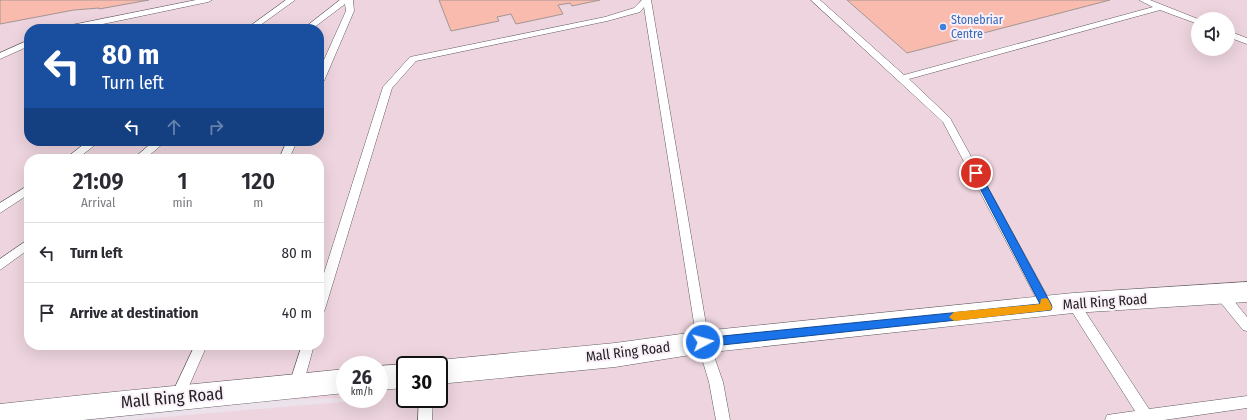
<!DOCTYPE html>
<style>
body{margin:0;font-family:"Fira Sans Condensed",sans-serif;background:#f2f2f3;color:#2b2b33;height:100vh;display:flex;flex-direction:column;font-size:15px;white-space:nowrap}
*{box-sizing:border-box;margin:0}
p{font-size:13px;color:#7c7c81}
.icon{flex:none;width:22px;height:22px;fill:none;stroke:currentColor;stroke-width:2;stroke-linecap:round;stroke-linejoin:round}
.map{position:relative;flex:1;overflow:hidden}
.side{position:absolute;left:24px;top:154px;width:300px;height:196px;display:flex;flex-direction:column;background:#fff;border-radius:16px;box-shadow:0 4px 16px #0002}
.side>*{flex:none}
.guide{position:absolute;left:24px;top:24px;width:300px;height:122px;border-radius:16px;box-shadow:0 4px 16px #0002;background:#1a4fa0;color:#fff;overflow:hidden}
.buttons{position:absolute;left:1191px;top:12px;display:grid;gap:8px}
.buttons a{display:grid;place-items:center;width:44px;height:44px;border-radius:50%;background:#fff;box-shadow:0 4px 16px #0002;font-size:20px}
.speed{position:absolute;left:336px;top:356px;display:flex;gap:8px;font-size:20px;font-weight:700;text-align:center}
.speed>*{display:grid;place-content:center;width:52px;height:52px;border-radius:50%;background:#fff;box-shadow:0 4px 16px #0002;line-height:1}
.speed small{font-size:10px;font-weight:400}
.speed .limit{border:2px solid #111;border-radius:6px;background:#fff;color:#111}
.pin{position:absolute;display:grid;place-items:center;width:34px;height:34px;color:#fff;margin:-17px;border:2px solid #fff;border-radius:50%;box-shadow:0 1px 4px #0007}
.me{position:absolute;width:44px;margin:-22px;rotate:84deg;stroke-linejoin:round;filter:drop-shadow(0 0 3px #0008)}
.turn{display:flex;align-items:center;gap:14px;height:84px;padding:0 12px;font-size:18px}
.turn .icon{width:52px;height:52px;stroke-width:2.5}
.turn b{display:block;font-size:28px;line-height:34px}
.lanes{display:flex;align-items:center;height:38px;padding:0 12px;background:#0003;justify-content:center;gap:20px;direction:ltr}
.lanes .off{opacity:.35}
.eta{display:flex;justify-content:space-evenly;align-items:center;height:68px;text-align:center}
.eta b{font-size:24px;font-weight:600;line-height:28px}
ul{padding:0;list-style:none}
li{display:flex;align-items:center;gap:12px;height:60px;padding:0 12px;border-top:1px solid #e1e1e2}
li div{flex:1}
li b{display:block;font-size:15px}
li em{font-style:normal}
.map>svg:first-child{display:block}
.commercial{fill:#edd4de;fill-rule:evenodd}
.building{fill:#fabbaf;stroke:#a29693}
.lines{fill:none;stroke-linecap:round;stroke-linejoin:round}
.service-casing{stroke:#635c63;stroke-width:1}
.minor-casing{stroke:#635c63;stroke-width:1}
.service{fill:#fff;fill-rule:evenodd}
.minor{fill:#fff;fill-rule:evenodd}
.route{fill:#1a73e8;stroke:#114b97}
.slow{fill:#f59e0b}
.shop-dot{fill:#3f7fe0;stroke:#f9f0f8;stroke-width:1.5}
.labels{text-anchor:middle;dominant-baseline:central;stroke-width:4;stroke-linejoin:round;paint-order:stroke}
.far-shop-label{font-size:12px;fill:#366cbe;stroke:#f9f0f8;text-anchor:start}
.street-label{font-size:14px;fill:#262225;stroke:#f9f0f8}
.near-street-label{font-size:17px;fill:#262225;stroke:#f9f0f8}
</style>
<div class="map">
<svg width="1247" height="420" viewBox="0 0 1247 420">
<rect width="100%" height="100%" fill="#ebe2eb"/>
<path class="commercial" d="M0,0H1247V420H130L379,399V365H345V398L0,407ZM1198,19H1228V49H1198ZM29,29H319V141H29ZM29,159H319V345H29ZM405,365H439V399H405Z"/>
<path class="building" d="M0,0H149L99,9V8L74,10L0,24Z
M439,0H600L572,6L570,3L558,5L563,14L516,24L511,14L497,17L499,21L451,31Z
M847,0H1110L907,53Z"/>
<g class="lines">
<g class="service-casing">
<path id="service" d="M196,0H212L208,2L79,29H63L67,26Z
M286,0H295L255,29H246Z
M340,0H353L354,11L324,81L319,84V71L346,11L345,4L312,29H303Z
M642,0H651L709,342L723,382L730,420H716L709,382L697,342L644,7L640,12L607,21L416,61L392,88L325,309L323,313L319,314V289L383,87L410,57L605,17L634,8Z
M811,0H820L904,75L1153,7L1139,0H1150L1198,19V24L1160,10L909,79L950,118L1051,303L1053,307L1051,311L1047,312L1043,311L943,122Z
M1228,31L1247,38V44L1228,37Z
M29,40V46L0,59V53Z
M88,141H100L77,159H65Z
M154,141H166L145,159H133Z
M287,141H297L289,159H279Z
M29,185V194L0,213V203Z
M29,239V249L0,270V259Z
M1221,289L1225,290L1247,317V331L1243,330L1217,298L1215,294L1217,290Z
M1073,298L1077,299L1149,409L1247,396V408L1164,420H1105L1107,415L1135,411L1069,307L1067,303L1069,299Z
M195,345H207L182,402L177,404L172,402L170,398Z
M302,345H314L303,385L301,389L296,391L291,389L289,385Z
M419,399H433L432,420H418Z"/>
</g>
<g class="minor-casing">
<path id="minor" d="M1247,282V302L1073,313L703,353L615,367L439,384V365H429L439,360L615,343L703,331L1073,293Z
M405,364L408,365H405V388L379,390V366Z
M345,369V393L83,420H0V404C115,391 230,381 345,369Z"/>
</g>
<use href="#service" class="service"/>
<use href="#minor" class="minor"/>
</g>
<path class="route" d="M976,170L980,173L1051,304L1052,307L1051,310L703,347L699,346L698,342L699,339L703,338L1040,304L972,173Z"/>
<path class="slow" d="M1045,298L1048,299L1052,307L1051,310L954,321L949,317L954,312L1040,304L1041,299Z"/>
<circle class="shop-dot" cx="943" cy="27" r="4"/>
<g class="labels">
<g class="far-shop-label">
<text x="951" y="20">Stonebriar<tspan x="951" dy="14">Centre</tspan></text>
</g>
<g class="street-label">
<text transform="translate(1105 302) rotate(-4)">Mall Ring Road</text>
<text transform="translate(628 352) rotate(-7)">Mall Ring Road</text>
</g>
<g class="near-street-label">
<text transform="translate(172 398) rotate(-5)">Mall Ring Road</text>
</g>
</g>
</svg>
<div class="buttons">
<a><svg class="icon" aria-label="sound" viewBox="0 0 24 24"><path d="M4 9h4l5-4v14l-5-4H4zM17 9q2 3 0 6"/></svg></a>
</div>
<div class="speed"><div>26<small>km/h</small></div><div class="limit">30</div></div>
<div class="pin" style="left:976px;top:173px;background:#d93025"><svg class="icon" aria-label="arrive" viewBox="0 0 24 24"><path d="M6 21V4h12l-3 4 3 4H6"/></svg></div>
<svg class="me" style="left:703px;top:342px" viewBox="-20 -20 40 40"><circle r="17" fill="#1a73e8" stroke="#fff" stroke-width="3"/><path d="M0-11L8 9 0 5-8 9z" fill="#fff"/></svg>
<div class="guide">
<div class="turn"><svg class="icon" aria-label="left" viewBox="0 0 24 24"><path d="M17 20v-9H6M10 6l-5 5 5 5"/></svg><div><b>80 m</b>Turn left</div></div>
<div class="lanes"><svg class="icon" aria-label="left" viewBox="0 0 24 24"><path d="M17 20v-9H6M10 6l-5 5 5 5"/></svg><svg class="icon off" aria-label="ahead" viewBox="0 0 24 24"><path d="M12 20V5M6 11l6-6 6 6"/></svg><svg class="icon off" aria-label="right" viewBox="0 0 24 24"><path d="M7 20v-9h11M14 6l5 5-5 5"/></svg></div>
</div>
<section class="side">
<div class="eta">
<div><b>21:09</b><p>Arrival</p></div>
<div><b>1</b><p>min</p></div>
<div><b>120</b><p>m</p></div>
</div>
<ul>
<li><svg class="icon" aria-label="left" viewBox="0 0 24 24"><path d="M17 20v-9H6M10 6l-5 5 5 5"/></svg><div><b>Turn left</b></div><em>80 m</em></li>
<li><svg class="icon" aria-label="arrive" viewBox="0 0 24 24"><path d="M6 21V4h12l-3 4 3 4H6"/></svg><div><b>Arrive at destination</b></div><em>40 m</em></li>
</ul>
</section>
</div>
